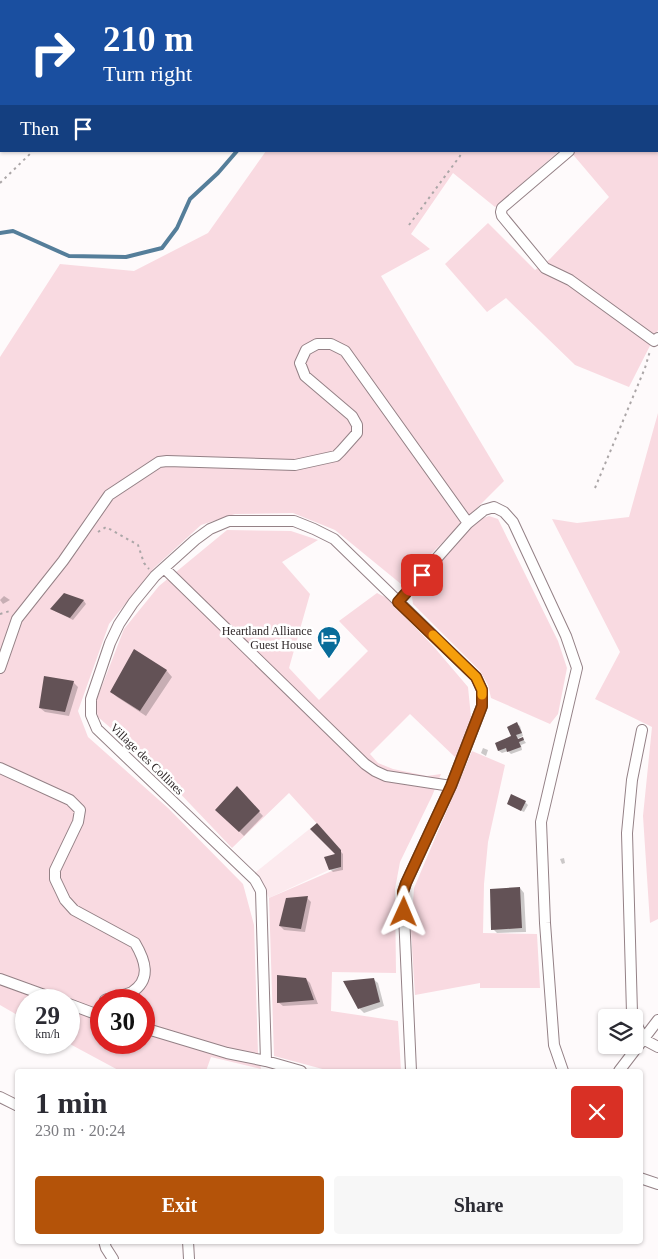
<!DOCTYPE html>
<meta charset="utf-8">
<style>
body{margin:0;font-family:"Times New Roman",serif;background:#f7f7f7;color:#2b2b33;height:100vh;display:flex;flex-direction:column;font-size:19px;white-space:nowrap}
*{box-sizing:border-box;margin:0}
p{font-size:16px;color:#7c7c81}
.icon{flex:none;width:28px;height:28px;fill:none;stroke:currentColor;stroke-width:2;stroke-linecap:round;stroke-linejoin:round}
.map{position:relative;flex:1;overflow:hidden}
.details{position:absolute;left:15px;top:1069px;width:628px;height:175px;display:flex;flex-direction:column;background:#fff;border-radius:5px;box-shadow:0 1px 4px #0004}
.details>*{flex:none}
.top-card{position:absolute;left:0px;top:0px;width:659px;height:152px;box-shadow:0 1px 4px #0004;background:#1a4fa0;color:#fff;overflow:hidden}
.buttons{position:absolute;left:598px;top:1009px;display:grid;gap:10px}
.buttons a{display:grid;place-items:center;width:45px;height:45px;border-radius:5px;background:#fff;box-shadow:0 1px 4px #0004;font-size:25px}
.speed{position:absolute;left:15px;top:989px;display:flex;gap:10px;font-size:25px;font-weight:700;text-align:center}
.speed>*{display:grid;place-content:center;width:65px;height:65px;border-radius:50%;background:#fff;box-shadow:0 1px 4px #0004;line-height:1}
.speed small{font-size:12px;font-weight:400}
.speed .limit{border:8px solid #d22;background:#fff;color:#111}
.pin{position:absolute;display:grid;place-items:center;width:42px;height:42px;color:#fff;margin:-21px;border-radius:10px;box-shadow:0 2px 8px #0006}
.me{position:absolute;width:55px;margin:-28px;rotate:1deg;stroke-linejoin:round;filter:drop-shadow(0 0 4px #0008)}
.turn{display:flex;align-items:center;gap:18px;height:105px;padding:0 20px;font-size:22px}
.turn .icon{width:65px;height:65px;stroke-width:2.5}
.turn b{display:block;font-size:35px;line-height:42px}
.then{display:flex;align-items:center;height:48px;padding:0 20px;background:#0003;gap:10px;font-size:19px}
.round{display:grid;place-items:center;flex:none;width:52px;height:52px;border-radius:5px;background:#f7f7f7}
.headline{display:flex;align-items:center;justify-content:space-between;height:85px;padding:0 20px}
h1{font-size:30px;font-weight:600;line-height:38px}
.primary-button{display:flex;gap:10px;margin-top:auto;padding:10px 20px}
.primary-button a{flex:1;height:58px;border-radius:5px;background:#b45309;color:#fff;font-size:20px;font-weight:600;line-height:58px;text-align:center}
.primary-button a+a{background:#f7f7f7;color:#2b2b33}
.map>svg:first-child{display:block}
.built{fill:#fceaee}
.green{fill:#f9dae1;fill-rule:evenodd}
.shadow{fill:#0003}
.lines{fill:none;stroke-linecap:round;stroke-linejoin:round}
.stream{stroke:#557e9a;stroke-width:4}
.building{fill:#635256}
.minor-casing{stroke:#948186;stroke-width:12}
.path{stroke:#aba6a7;stroke-width:2;stroke-dasharray:2.5 4;stroke-linecap:butt}
.minor{stroke:#fff;stroke-width:10}
.route-casing{stroke:#753606;stroke-width:12}
.route{stroke:#b45309;stroke-width:9}
.slow{stroke:#f59e0b;stroke-width:9}
.labels{text-anchor:middle;dominant-baseline:central;stroke-width:5;stroke-linejoin:round;paint-order:stroke}
.poi-label{font-size:12px;fill:#30292a;stroke:#fff;text-anchor:end}
.street-label{font-size:12px;fill:#30292a;stroke:#fff}
</style>
<div class="map">
<svg width="658" height="1259" viewBox="0 0 658 1259">
<rect width="100%" height="100%" fill="#fefafb"/>
<path class="built" d="M317,823L341,850V867L329,870L269,898L264,887L256,872Z"/>
<path class="green" d="M658,70V330L629,387L575,365L506,298L487,312L445,264L488,223L535,270L550,259L609,197L570,151H658Z
M266,151H559L495,207L453,173L411,234L430,249L381,276L504,481L401,584L335,530L293,513L235,514L201,525L154,568L109,624L78,711L88,737L168,808L243,884L254,925L258,1053L261,1069L211,1057L206,1071H120L68,1043L69,1042V1000H26V1020L0,1005V357L60,264L134,271L208,233ZM101,1000H144V1042H101Z
M658,413V919L650,923L643,816L652,727L595,699L620,652L552,519L577,523L629,517Z
M489,516L498,519L558,641L567,668L558,714L550,724L491,698L488,685L480,671L413,604L412,597L415,587L478,520Z
M227,530L291,531L318,540L282,562L310,594L289,668L319,700L368,651L339,621L377,593L387,598L434,647L468,687L471,717L458,760L410,714L370,754L378,763L393,769L427,776L441,774L432,796L400,862L395,889L396,973L332,972L331,1011L398,1021L401,1071H330L274,1056L269,898L341,867V850L289,793L232,848L152,764L98,717L95,704L124,629L159,586Z
M472,751L505,765L488,842L484,884L483,933L537,934L540,988H480V983L415,995L411,931L414,888Z"/>
<path class="shadow" d="M64,594L84,601L86,604L73,620L55,611Z
M4,596L10,600L3,604L0,600Z
M135,651L167,671L172,677L146,716L117,697L111,691Z
M73,682L78,687L69,716L45,712L40,708Z
M517,724L520,726L523,736L514,740L523,739L526,743L521,745L522,750L511,754L508,751L502,753L499,751L497,743L512,737Z
M483,748L488,750L486,756L481,753Z
M237,788L263,816L244,836L217,810Z
M525,802L528,805L524,812L511,806L508,804Z
M316,825L343,854V870L333,872L330,869L337,855Z
M564,858L565,863L562,864L560,859Z
M520,888L524,893L526,932L497,933L493,929Z
M307,898L311,902L305,932L284,930L280,926Z
M306,979L310,983L318,1004L283,1006L278,1002Z
M373,979L378,983L384,1006L364,1013L360,1009L345,982Z"/>
<g class="lines">
<path class="stream" d="M328,0V1
M340,0V1
M0,233L13,231L69,256L126,257L162,248L177,228L190,199L218,173L237,151"/>
</g>
<path class="building" d="M64,593L84,600L70,618L50,609Z
M134,649L167,670L140,711L110,692Z
M44,676L74,681L65,712L39,708Z
M517,722L522,733L516,735L518,739L523,737L524,740L519,742L521,747L507,752L506,748L498,751L495,743L511,736L507,727Z
M237,786L260,811L239,832L215,810Z
M511,794L526,801L521,811L507,804Z
M317,823L341,850V867L329,870L324,857L335,854L310,829Z
M520,887L522,928L491,930L490,889Z
M308,896L301,929L279,926L286,898Z
M277,975L306,978L314,1000L277,1003Z
M374,978L380,1002L358,1009L343,981Z"/>
<g class="lines">
<g class="minor-casing">
<path id="minor" d="M124,0L126,1
M575,1L576,0
M569,151L502,208L501,212L502,216L545,268L570,280L654,341L658,338
M164,568L365,764L375,771L386,776L451,786
M398,602L468,523L484,510L494,507L504,512L513,522L566,636L577,668L541,822L545,923L554,1045L563,1071
M0,668L17,619L63,561L109,495L159,462L167,461L295,465L336,456L341,451L357,433V425L352,416L305,376L300,363L306,350L317,344H331L345,351L468,523
M0,768L70,800L80,810L78,822L55,870V879L65,900L74,910L135,943C145,960 152,979 132,992C124,996 113,996 105,1000
M0,979L58,1000
M69,1004L101,1016
M633,1018L632,1013L627,833L632,780L642,730
M634,1018L643,1039L658,1047
M144,1028L227,1053L266,1061L301,1071
M266,1061L261,891L255,880L97,729L91,715V699L110,643L119,624L133,603L155,576L195,540L210,529L229,521H294L314,529L334,539L476,677L482,690V706L451,786L406,883L403,892L411,1071
M619,1071L658,1020
M0,1097L18,1106
M640,1178L658,1184
M104,1241L106,1248L113,1259
M188,1241L189,1259"/>
</g>
<path class="path" d="M63,1V0
M0,83H1
M0,183L33,151
M409,225L460,156L461,151
M595,488L645,368L650,351
M98,532L106,527L138,545L144,563L149,569
M0,614L10,611"/>
<use href="#minor" class="minor"/>
</g>
<g class="lines">
<g class="route-casing">
<path id="route" d="M404,912L403,892L406,883L451,786L482,706V690L476,677L398,602L422,575"/>
</g>
<use href="#route" class="route"/>
<path class="slow" d="M433,635L476,677L482,690V695"/>
</g>
<defs>
<g id="hotel-pin" transform="scale(1.25)"><path d="M0 17L-7.5 6A9.5 9.5 0 1 1 7.5 6Z" fill="#086c9a" stroke="#fff"/><path d="M-6-4.5h1.5V1H6V5H4.5V3h-9V5H-6ZM-4 0a1.8 1.8 0 1 1 3.6 0ZM.5 0V-2.5h3Q6-2.5 6 0Z" fill="#fff"/></g>
</defs>
<g fill-rule="evenodd">
<use href="#hotel-pin" x="329" y="638"/>
</g>
<g class="labels">
<g class="poi-label">
<text x="312" y="631">Heartland Alliance<tspan x="312" dy="14">Guest House</tspan></text>
</g>
<g class="street-label">
<text transform="translate(147 759) rotate(44)">Village des Collines</text>
</g>
</g>
</svg>
<div class="buttons">
<a><svg class="icon" aria-label="layers" viewBox="0 0 24 24"><path d="M12 4l9 5-9 5-9-5zM3 14l9 5 9-5"/></svg></a>
</div>
<div class="speed"><div>29<small>km/h</small></div><div class="limit">30</div></div>
<div class="pin" style="left:422px;top:575px;background:#d93025"><svg class="icon" aria-label="arrive" viewBox="0 0 24 24"><path d="M6 21V4h12l-3 4 3 4H6"/></svg></div>
<svg class="me" style="left:404px;top:912px" viewBox="-20 -20 40 40"><path d="M0-17L14 15 0 8-14 15z" fill="#b45309" stroke="#fff" stroke-width="4"/></svg>
<div class="top-card">
<div class="turn"><svg class="icon" aria-label="right" viewBox="0 0 24 24"><path d="M7 20v-9h11M14 6l5 5-5 5"/></svg><div><b>210 m</b>Turn right</div></div>
<div class="then">Then<svg class="icon" aria-label="arrive" viewBox="0 0 24 24"><path d="M6 21V4h12l-3 4 3 4H6"/></svg></div>
</div>
<section class="details">
<div class="headline"><div><h1>1 min</h1><p>230 m · 20:24</p></div><a class="round" style="background:#d93025;color:#fff"><svg class="icon" aria-label="close" viewBox="0 0 24 24"><path d="M6 6l12 12M18 6L6 18"/></svg></a></div>
<div class="primary-button"><a>Exit</a><a>Share</a></div>
</section>
</div>
